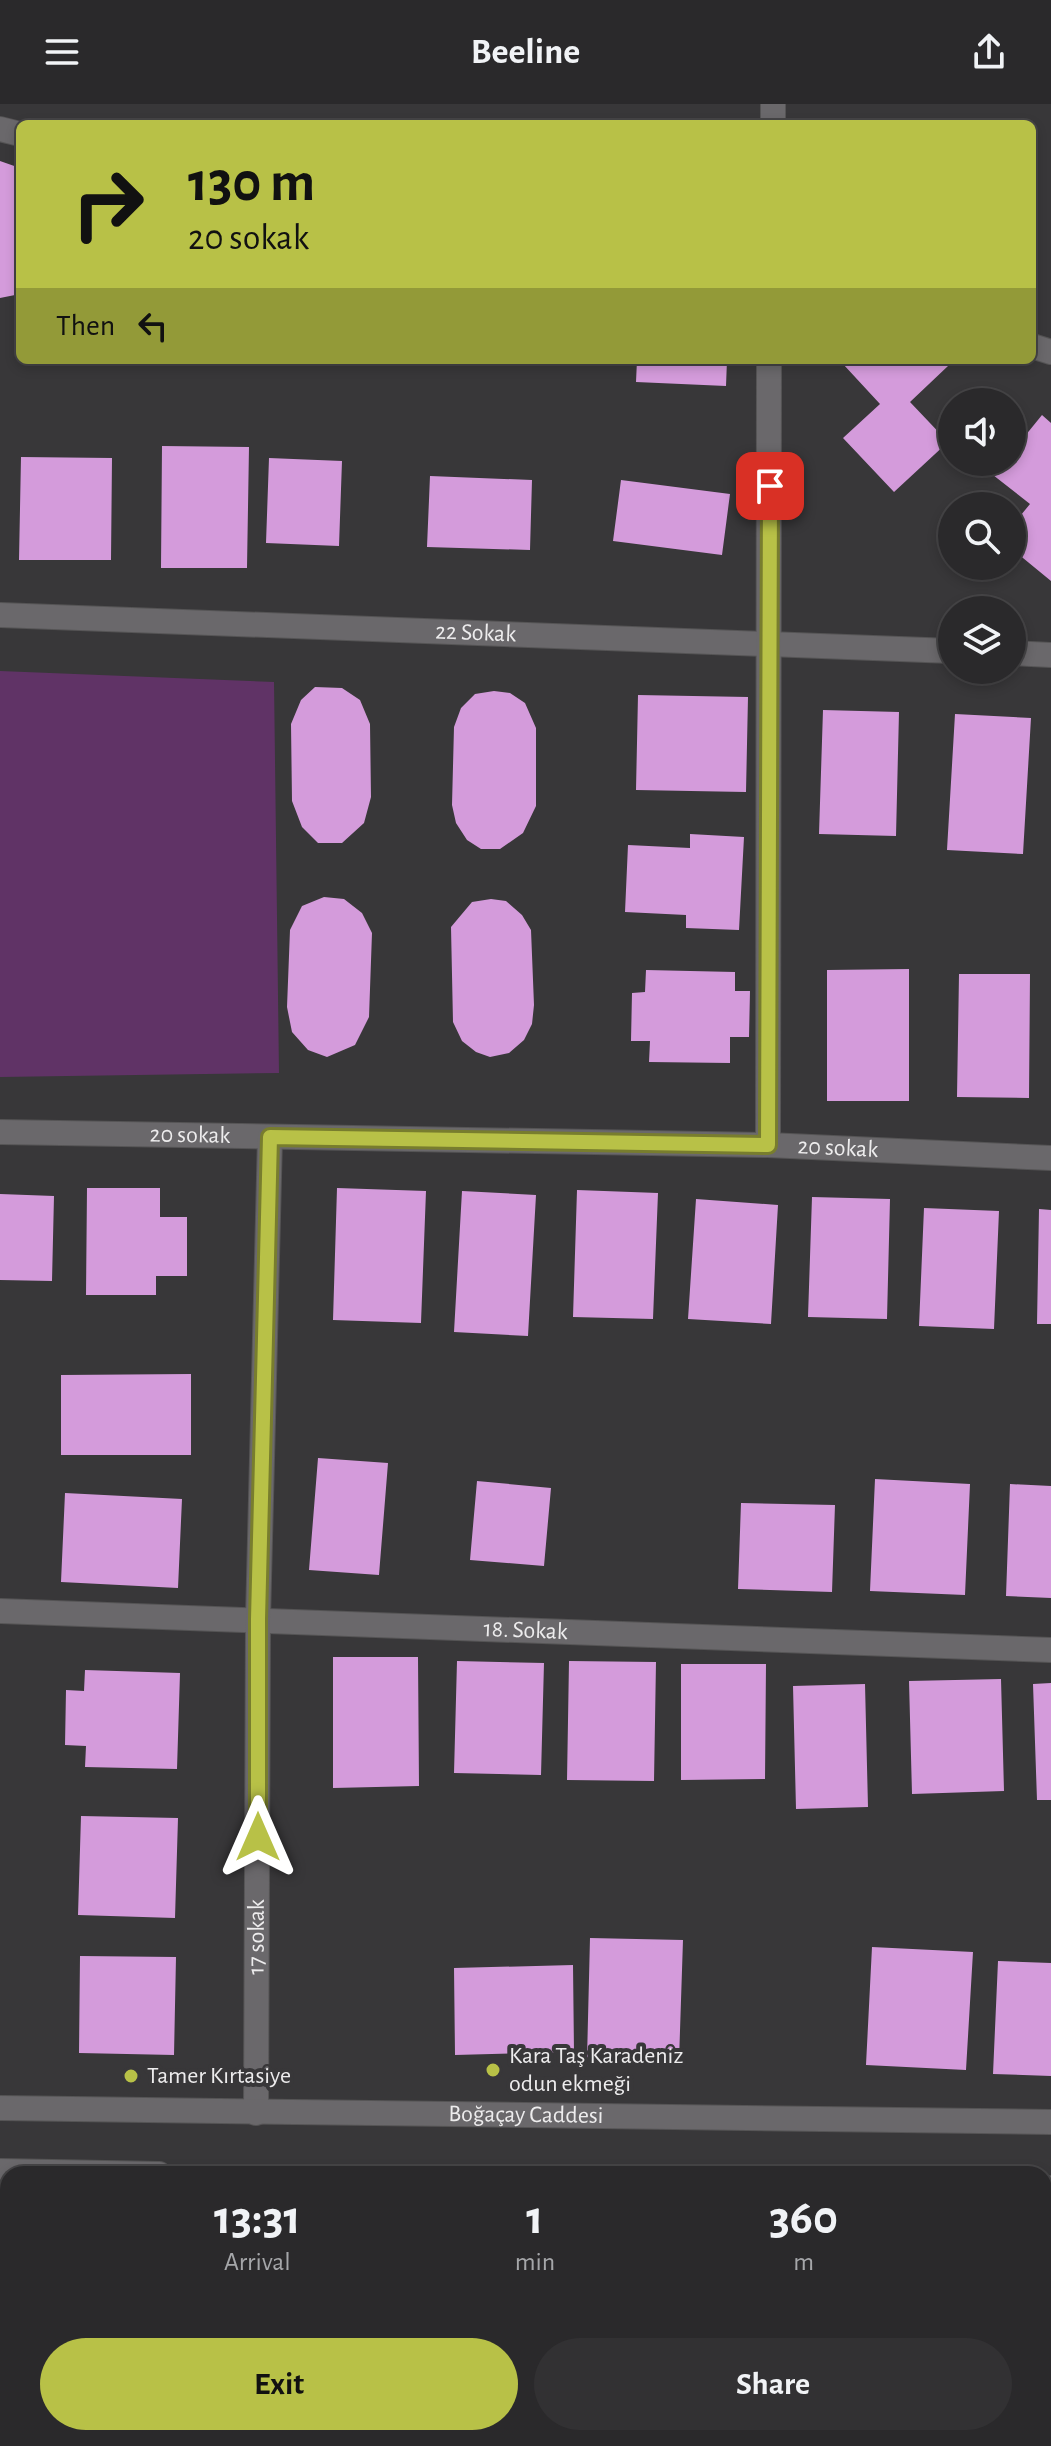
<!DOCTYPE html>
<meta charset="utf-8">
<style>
body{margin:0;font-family:"Alegreya Sans",sans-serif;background:#323133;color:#f1f3f6;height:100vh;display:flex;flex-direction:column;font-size:30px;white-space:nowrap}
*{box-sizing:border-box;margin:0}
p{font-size:26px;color:#a5a6a9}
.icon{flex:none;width:44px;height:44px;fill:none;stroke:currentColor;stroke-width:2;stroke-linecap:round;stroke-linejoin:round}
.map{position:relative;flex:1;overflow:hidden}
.sheet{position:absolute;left:0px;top:2062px;width:1052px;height:280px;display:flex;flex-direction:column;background:#2a292b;border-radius:24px 24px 0 0;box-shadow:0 4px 12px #0003,0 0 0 2px #464547}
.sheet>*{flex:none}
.banner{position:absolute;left:16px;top:16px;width:1020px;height:244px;border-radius:12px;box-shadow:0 4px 12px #0003,0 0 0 2px #464547;background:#b8c147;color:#111;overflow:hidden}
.tools{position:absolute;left:938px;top:284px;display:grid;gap:16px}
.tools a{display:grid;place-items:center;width:88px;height:88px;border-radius:50%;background:#2a292b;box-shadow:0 4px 12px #0003,0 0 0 2px #464547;font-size:40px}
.pin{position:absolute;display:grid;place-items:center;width:68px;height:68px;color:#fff;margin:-34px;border-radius:16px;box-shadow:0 4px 12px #0006}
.me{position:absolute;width:88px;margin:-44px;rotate:0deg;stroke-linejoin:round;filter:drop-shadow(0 0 6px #0008)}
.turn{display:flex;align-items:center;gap:28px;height:168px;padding:0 40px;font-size:36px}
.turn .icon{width:104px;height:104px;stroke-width:2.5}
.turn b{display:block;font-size:56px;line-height:68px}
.then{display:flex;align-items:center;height:76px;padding:0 40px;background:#0003;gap:16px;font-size:30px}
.eta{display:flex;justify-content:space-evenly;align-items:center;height:136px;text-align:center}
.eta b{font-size:48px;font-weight:700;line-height:56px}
.action{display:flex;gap:16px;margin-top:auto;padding:16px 40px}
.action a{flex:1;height:92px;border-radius:48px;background:#b8c147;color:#111;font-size:32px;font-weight:700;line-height:92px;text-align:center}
.action a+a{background:#323133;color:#f1f3f6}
header{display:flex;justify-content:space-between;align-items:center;height:104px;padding:0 40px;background:#2a292b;font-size:36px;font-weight:700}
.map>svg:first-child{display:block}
.green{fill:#603366}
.building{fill:#d49bdb}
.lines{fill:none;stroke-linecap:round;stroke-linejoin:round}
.street-casing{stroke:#555455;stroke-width:26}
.secondary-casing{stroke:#555455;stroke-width:26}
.street{stroke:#6a686b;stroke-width:24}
.secondary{stroke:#6a686b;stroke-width:24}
.route-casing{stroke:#787d2e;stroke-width:20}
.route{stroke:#b8c147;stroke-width:14}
.poi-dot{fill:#b8c147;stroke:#383739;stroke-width:3}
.labels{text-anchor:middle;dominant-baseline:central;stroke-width:8;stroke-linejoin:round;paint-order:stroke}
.street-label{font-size:24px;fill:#edeced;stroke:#383739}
.poi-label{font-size:24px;fill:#edeced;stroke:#383739;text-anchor:start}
</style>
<header><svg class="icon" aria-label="menu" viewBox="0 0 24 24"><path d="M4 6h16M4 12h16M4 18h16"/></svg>Beeline<svg class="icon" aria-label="share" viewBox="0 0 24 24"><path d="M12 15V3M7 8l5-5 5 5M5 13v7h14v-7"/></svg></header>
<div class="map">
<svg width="1051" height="2342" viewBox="0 0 1051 2342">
<rect width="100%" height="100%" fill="#383739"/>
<path class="green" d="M0,567L274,578L279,969L0,973Z
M297,2334H788L787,2342H297Z"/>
<path class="building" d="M0,57L20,64V190L0,194Z
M637,256H727L726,282L636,278Z
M847,256H942L948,262L910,298L948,338L894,388L843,334L880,300L843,260Z
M1042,311L1051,319V477L1012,445V422L1030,400L993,371L1004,358H1012V348Z
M162,342L249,343L247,464H161Z
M21,353L112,354L111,456H19Z
M269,354L342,357L339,442L266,439Z
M430,372L532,376L530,446L427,443Z
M621,376L730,390L722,451L613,437Z
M315,583L342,584L360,596L370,620L371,693L364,719L342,739H318L302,723L292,697L291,620L301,596Z
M494,587L510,589L525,599L536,624V702L523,729L500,745H481L467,736L456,719L452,701L454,623L461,604L475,590Z
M638,591L748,593L746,688L636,686Z
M823,606L899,608L896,732L819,730Z
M955,610L1031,614L1023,750L947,746Z
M690,730L744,733L739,826L686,824V811L625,808L628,741L690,744Z
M324,793L344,795L362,809L372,829L369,913L355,941L327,953L308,946L292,928L287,903L290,826L302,802Z
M491,795L506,797L522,811L531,826L534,901L532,920L524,936L509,949L490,953L476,948L462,937L453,918L451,823L472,798Z
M909,865V997H827V866Z
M646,866L735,868V887H750L749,933H730V959L649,958L650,937H631L632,889L645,888Z
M959,870H1030L1029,994L957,993Z
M87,1084H160V1113H187V1172H156V1191H86Z
M337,1084L426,1087L421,1219L333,1216Z
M577,1086L658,1089L653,1215L573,1213Z
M462,1087L536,1091L528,1232L454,1228Z
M0,1090L54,1092L52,1177L0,1176Z
M812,1093L890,1095L887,1215L808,1213Z
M696,1095L778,1101L771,1220L688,1215Z
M924,1104L999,1107L994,1225L919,1222Z
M1039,1105L1051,1106V1220H1037Z
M191,1270V1351H61V1271Z
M318,1354L388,1359L379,1471L309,1466Z
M875,1375L970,1380L965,1491L870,1487Z
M477,1377L551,1384L544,1462L470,1456Z
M1010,1380L1051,1382V1494L1006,1492Z
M65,1389L182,1395L178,1484L61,1478Z
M741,1399L835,1401L832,1488L738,1485Z
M333,1553H418L419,1682L333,1684Z
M457,1557L544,1559L541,1671L454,1669Z
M569,1557L656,1558L654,1677L567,1676Z
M681,1560H766L765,1675L681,1676Z
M85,1566L180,1569L177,1665L85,1663L86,1642L65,1641L66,1586L84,1587Z
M1001,1575L1004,1687L912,1690L909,1577Z
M1051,1579V1696H1037L1033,1580Z
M865,1580L868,1703L796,1705L793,1582Z
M81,1712L178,1714L175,1814L78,1811Z
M590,1834L683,1836L679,1957L587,1955Z
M872,1843L973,1848L966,1966L866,1961Z
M80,1852L176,1853L174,1951L79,1949Z
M998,1857L1051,1859V1972L993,1970Z
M573,1861L574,1948L455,1951L454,1864Z
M0,2134H8V2256H0Z
M1044,2159L1051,2160V2280H1044Z"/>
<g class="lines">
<g class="street-casing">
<g id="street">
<path d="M773,20V0"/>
<path d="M0,25L20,30"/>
<path d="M1032,242L1051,248"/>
<path id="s1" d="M0,511L952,547"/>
<path d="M1012,549L1051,551"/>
<path id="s2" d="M0,1028L768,1041L1051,1054"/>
<path d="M768,1041L769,256"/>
<path id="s3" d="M0,1507L1051,1546"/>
<path id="s4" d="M256,2009L258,1515L270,1033"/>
<path d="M251,2334V2342"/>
</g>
</g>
<g class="secondary-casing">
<g id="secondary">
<path id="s5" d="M0,2004L1051,2018"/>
<path d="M0,2067L159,2070"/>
<path d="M1044,2084H1051"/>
</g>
</g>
<use href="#street" class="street"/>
<use href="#secondary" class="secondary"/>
</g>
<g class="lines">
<g class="route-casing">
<path id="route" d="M258,1733V1515L270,1033L768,1041L770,382"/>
</g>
<use href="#route" class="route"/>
</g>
<g class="poi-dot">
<circle cx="493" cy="1966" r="8"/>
<circle cx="131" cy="1972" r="8"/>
</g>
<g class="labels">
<g class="street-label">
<text stroke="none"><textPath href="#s1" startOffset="476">22 Sokak</textPath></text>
<text stroke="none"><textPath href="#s2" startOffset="190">20 sokak</textPath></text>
<text stroke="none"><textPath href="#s2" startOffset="838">20 sokak</textPath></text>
<text stroke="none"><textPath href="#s3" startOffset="526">18. Sokak</textPath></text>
<text stroke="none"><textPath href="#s4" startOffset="176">17 sokak</textPath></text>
<text stroke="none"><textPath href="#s5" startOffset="526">Boğaçay Caddesi</textPath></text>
</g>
<g class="poi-label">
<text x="509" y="1952">Kara Taş Karadeniz<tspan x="509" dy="28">odun ekmeği</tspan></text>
<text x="147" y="1972">Tamer Kırtasiye</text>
</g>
</g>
</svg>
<div class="tools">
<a><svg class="icon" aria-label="sound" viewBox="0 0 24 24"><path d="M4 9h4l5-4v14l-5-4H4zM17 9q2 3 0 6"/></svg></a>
<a><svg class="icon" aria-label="search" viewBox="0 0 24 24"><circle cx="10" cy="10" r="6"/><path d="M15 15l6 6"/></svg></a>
<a><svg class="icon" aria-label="layers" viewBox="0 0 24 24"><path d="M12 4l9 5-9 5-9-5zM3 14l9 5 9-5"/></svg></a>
</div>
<div class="pin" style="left:770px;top:382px;background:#d93025"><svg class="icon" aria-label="arrive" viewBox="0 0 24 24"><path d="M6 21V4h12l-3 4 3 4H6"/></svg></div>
<svg class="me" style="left:258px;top:1733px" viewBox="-20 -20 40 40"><path d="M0-17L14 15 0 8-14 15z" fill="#b8c147" stroke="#fff" stroke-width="4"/></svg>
<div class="banner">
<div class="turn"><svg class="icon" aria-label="right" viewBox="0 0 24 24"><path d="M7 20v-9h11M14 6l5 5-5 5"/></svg><div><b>130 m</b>20 sokak</div></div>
<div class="then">Then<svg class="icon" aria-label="left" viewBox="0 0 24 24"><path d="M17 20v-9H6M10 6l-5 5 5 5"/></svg></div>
</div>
<section class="sheet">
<div class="eta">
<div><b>13:31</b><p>Arrival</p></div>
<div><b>1</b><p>min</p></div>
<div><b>360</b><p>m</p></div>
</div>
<div class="action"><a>Exit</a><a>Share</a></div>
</section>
</div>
